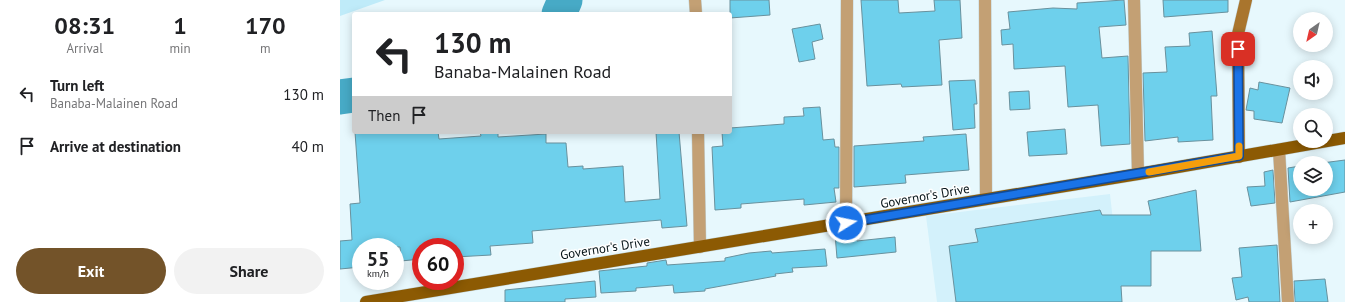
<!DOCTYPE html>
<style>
body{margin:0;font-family:"PT Sans",sans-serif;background:#f2f2f2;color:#202124;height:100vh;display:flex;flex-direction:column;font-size:15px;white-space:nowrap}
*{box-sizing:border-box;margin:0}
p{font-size:13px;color:#757577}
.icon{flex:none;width:22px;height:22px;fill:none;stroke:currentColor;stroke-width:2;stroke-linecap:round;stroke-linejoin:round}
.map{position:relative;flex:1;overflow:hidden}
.drawer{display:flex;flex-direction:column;background:#fff;width:340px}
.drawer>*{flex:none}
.banner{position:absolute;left:12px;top:12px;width:380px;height:122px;border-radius:4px;box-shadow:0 2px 10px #0003;background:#fff;color:#202124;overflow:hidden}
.needle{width:26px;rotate:214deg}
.tools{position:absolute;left:953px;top:12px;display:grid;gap:8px}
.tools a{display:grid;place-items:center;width:40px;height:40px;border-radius:50%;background:#fff;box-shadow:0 2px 10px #0003;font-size:20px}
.speed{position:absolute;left:12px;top:238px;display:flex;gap:8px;font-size:20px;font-weight:700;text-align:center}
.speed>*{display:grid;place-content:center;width:52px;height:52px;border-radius:50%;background:#fff;box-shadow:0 2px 10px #0003;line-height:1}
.speed small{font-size:10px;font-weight:400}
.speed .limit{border:6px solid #d22;background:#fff;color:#111}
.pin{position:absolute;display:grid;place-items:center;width:34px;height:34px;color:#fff;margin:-17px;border-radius:8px;box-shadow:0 2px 6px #0006}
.me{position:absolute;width:44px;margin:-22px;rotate:80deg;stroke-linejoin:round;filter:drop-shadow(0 0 3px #0008)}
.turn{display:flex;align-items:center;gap:14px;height:84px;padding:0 16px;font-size:18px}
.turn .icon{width:52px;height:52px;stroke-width:2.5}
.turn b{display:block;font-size:28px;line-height:34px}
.then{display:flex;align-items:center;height:38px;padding:0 16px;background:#0003;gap:8px;font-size:15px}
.eta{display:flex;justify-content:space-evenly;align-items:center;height:68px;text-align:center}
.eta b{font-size:24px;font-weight:600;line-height:28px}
.action{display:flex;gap:8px;margin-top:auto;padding:8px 16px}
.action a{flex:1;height:46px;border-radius:24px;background:#735329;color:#fff;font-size:16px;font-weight:600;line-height:46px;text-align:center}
.action a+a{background:#f2f2f2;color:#202124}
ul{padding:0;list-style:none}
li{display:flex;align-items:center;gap:12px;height:52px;padding:0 16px}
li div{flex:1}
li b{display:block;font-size:15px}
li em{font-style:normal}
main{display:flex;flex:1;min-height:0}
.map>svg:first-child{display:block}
.built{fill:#d3f1fb}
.green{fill:#bfebf9}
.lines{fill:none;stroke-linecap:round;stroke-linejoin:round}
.river{stroke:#47aac6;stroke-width:35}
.building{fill:#6ed0ec;stroke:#69919d}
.street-casing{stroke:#c3d4d8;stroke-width:13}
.secondary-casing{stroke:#c3d4d8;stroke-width:13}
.primary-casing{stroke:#c3d4d8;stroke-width:13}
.street{stroke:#c3a074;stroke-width:12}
.secondary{stroke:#a9752d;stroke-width:12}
.primary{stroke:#8c5a03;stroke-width:12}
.route-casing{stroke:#114b97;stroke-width:10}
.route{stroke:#1a73e8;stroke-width:7}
.slow{stroke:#f59e0b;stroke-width:7}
.labels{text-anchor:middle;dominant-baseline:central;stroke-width:3;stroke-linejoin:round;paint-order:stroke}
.street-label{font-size:13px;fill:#051418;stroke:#fff}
</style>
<main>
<section class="drawer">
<div class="eta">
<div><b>08:31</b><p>Arrival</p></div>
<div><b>1</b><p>min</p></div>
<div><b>170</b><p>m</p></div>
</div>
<ul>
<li><svg class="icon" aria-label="left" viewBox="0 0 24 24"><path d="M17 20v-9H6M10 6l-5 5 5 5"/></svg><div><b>Turn left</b><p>Banaba-Malainen Road</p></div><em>130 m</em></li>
<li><svg class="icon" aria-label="arrive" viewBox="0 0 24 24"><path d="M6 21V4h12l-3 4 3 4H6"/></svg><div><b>Arrive at destination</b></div><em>40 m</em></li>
</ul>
<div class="action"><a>Exit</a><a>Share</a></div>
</section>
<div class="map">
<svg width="1005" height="302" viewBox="0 0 1005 302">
<rect width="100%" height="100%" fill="#e7f8fd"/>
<path class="built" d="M770,194L782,302H597L586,216Z"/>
<path class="green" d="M0,0H45L0,16Z"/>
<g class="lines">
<path class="river" d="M219,14L225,0
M0,97L14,95"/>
</g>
<path class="building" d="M390,0H429L430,15L390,18Z
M521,0H558L559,13L595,11L594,0H620L622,38L599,40L602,85L562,87L561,84L527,86Z
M784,0L786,25L759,27L762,58L788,56L790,144L761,146L758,105L728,107L725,66L674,69L673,44L662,45L661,30L670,29L668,12L713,8L737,9V3Z
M823,0H888V12L824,17Z
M480,24L483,39L472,42L475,59L459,62L452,29Z
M872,31L877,96H871L873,140L838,142V137L805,141L803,73L827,72L825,47L850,46L849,33Z
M635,80L637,104H634L635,128L613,130L609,81Z
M919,82L950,88L942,123L914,119V111L906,110L910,88L918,90Z
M689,91L690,109L670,110L669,92Z
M480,107L483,140L494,139L495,147H499V188H494L496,202L464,205V199L401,204V208L375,210L372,147L383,146L382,132H390V128L444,124V117L464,116L463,108Z
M725,129L727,154L689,156L687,132Z
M15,132H98L99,139L141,136L140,132H158V137L206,134V143H226L228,167L243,166V169L283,166L285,202L320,199L316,132H339L347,226L322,228L321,220L192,231L193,243L150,246L151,255L115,257V247H81V259L61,261L60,247H21V267L0,269V241L12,240L10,204L20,203Z
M626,134L629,170L565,175L566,183L514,187V146L584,141L583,137Z
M1005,160V192L950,202L948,168L960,166V189H986V163H982Z
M933,170L935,203L911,206L907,187L925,186L924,172Z
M856,190L861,251H811V286H781L782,302H616L609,246L638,242L635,229L760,210L762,215H811L808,201Z
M517,232V241L555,237L556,252L497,258L495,234Z
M937,245L940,302H909L908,297L896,300L892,278L902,277L899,248Z
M485,249L487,266L452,268L453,272L435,274L436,276L365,289V291L334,293L333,285L296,288V291L261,293L259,271L307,266V263L326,260L327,265L385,261V258L409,253L431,251L432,253Z
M985,279L988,302H955L954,281Z
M255,281L256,297L225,299V302H165V290Z"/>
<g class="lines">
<g class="street-casing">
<path id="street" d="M355,0L356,14
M645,0L646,199
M794,0L798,174
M358,132L360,247
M939,150L948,302
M506,223L507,0"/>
</g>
<g class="secondary-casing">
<path id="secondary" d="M899,157L898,34L906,0"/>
</g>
<g class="primary-casing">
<path id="primary" d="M26,302L798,174L1005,138"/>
</g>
<use href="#street" class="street"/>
<use href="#secondary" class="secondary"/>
<use href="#primary" class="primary"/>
</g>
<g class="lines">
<g class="route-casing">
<path id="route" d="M506,223L899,156L898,49"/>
</g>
<use href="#route" class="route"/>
<path class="slow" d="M809,172L899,156V146"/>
</g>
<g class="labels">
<g class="street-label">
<text transform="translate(585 196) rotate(-10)">Governor's Drive</text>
<text transform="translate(265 248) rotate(-9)">Governor's Drive</text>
</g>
</g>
</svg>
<div class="tools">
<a><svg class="needle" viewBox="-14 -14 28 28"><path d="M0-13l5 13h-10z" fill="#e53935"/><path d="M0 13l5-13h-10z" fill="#757577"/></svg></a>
<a><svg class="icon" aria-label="sound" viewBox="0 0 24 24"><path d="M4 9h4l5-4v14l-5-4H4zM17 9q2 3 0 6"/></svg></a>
<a><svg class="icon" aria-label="search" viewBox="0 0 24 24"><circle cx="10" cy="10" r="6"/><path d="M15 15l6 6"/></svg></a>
<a><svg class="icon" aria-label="layers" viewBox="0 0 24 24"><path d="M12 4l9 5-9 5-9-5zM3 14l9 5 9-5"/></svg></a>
<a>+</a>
</div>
<div class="speed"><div>55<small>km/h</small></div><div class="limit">60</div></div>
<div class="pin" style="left:898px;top:49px;background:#d93025"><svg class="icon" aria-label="arrive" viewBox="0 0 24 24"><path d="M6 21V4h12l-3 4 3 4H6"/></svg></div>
<svg class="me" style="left:506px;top:223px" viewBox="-20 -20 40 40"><circle r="17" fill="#1a73e8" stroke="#fff" stroke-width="3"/><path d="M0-11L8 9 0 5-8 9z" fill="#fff"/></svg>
<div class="banner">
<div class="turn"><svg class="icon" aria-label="left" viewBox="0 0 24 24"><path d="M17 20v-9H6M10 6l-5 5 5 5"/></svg><div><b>130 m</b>Banaba-Malainen Road</div></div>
<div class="then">Then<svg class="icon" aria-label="arrive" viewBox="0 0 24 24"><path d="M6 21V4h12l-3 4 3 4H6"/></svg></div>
</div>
</div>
</main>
